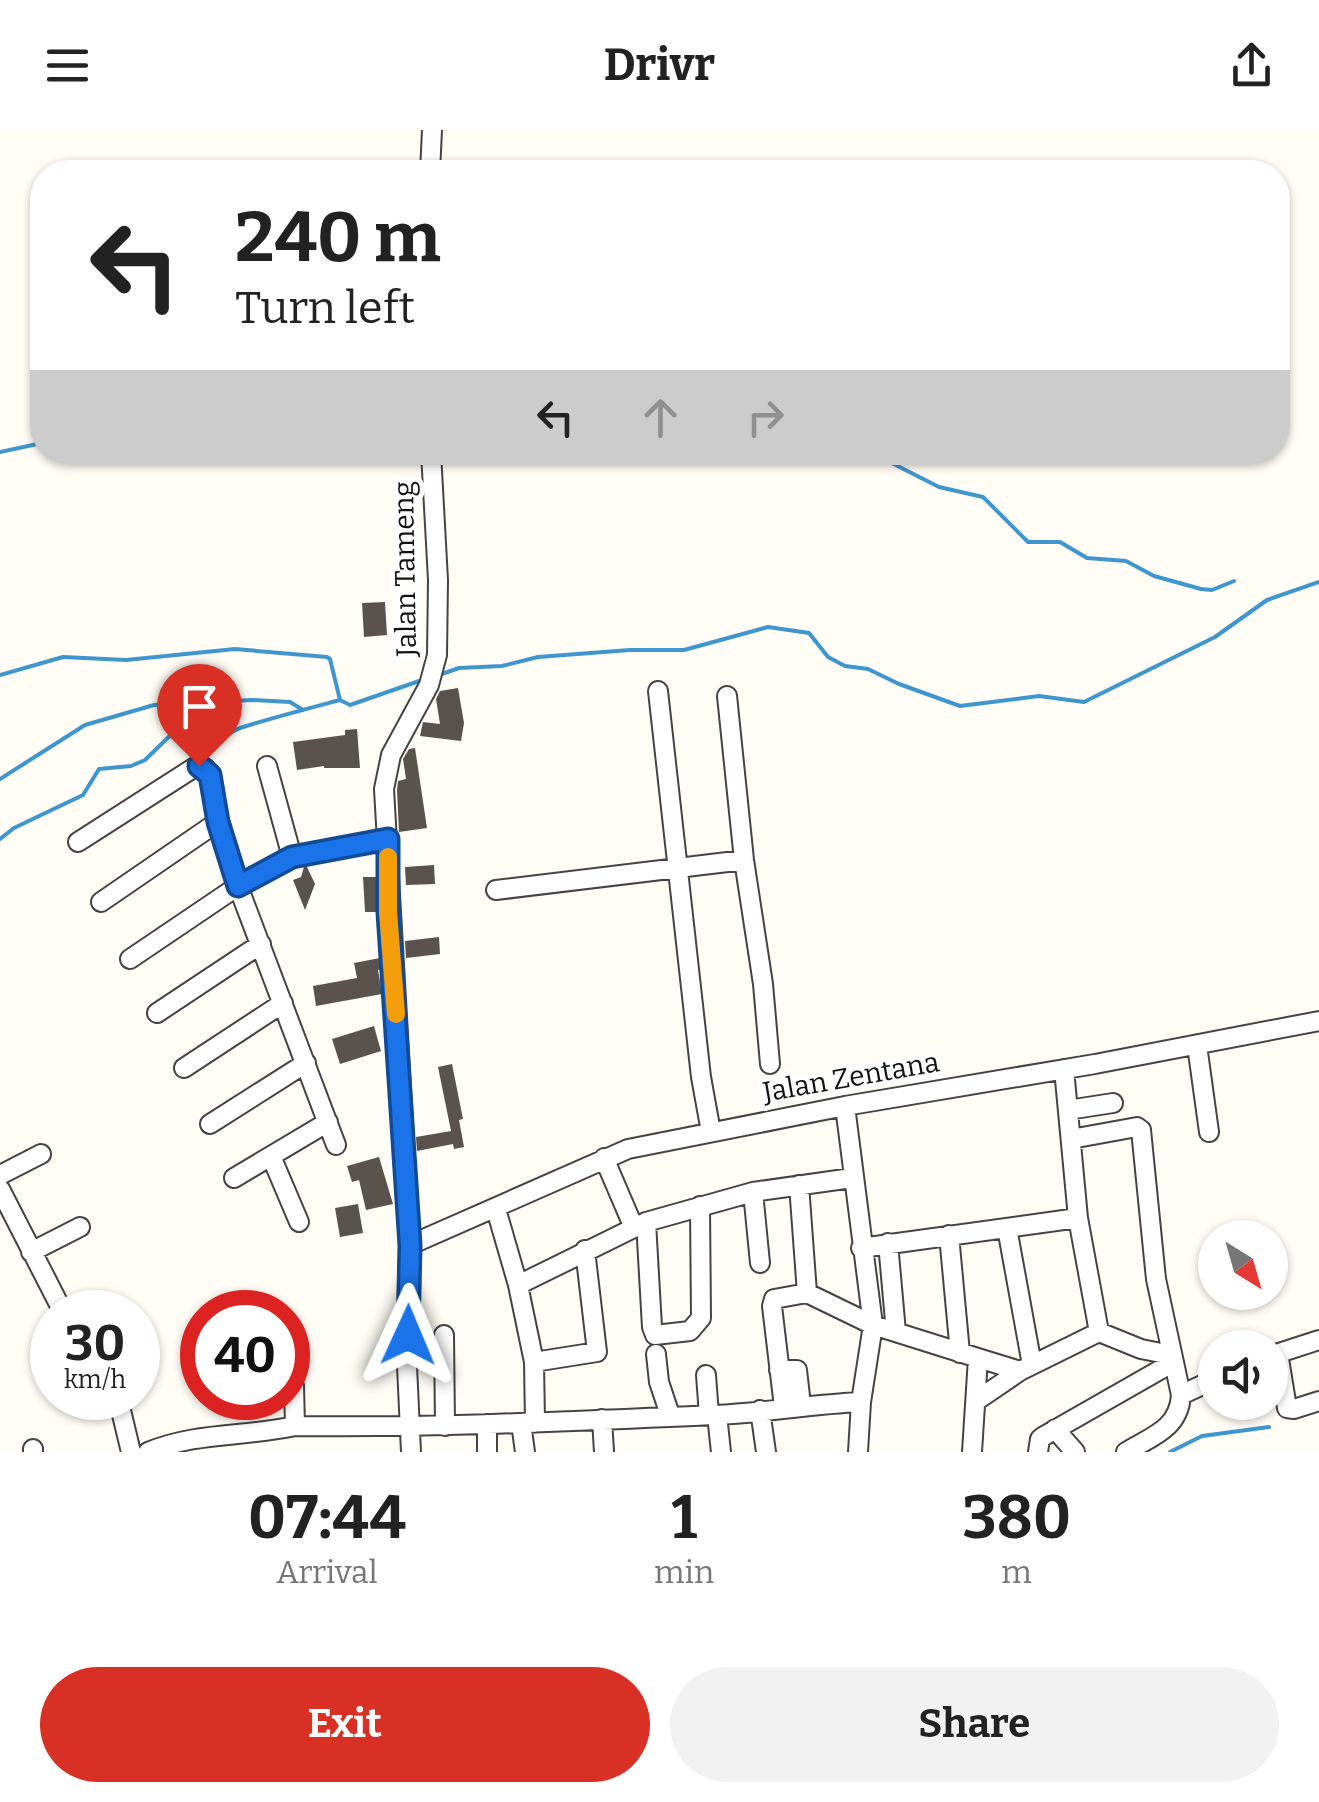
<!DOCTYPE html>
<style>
body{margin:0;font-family:Bitter,serif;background:#f2f2f2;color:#222;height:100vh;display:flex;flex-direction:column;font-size:38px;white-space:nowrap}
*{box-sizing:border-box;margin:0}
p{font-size:32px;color:#767676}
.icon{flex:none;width:55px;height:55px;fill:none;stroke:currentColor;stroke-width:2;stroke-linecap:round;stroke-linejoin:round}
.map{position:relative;height:1322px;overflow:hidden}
.panel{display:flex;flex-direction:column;background:#fff;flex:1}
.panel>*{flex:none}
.banner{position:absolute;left:30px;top:30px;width:1260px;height:305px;border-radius:40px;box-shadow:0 2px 8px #0004;background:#fff;color:#222;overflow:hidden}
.needle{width:65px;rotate:143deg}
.controls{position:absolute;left:1198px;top:1090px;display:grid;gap:20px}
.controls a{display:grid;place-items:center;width:90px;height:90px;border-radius:50%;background:#fff;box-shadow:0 2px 8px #0004;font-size:50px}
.speed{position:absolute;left:30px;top:1160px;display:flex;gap:20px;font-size:50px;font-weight:700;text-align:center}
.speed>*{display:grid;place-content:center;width:130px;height:130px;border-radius:50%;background:#fff;box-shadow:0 2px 8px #0004;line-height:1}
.speed small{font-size:25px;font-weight:400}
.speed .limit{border:15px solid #d22;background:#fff;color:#111}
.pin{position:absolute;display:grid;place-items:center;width:85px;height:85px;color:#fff;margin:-102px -42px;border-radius:50% 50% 50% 0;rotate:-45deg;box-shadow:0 0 10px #0007}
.pin .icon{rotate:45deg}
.me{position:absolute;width:110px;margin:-55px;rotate:1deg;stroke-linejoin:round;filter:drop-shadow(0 0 8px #0008)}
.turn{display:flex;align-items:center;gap:35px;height:210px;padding:0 40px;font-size:45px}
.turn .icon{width:130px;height:130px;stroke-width:2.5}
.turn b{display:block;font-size:70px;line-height:85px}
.lanes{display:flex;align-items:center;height:95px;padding:0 40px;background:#0003;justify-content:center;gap:50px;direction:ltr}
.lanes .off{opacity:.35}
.eta{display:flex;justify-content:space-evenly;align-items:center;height:170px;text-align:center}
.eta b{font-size:60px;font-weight:700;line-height:70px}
.cta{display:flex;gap:20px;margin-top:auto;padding:20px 40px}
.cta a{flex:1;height:115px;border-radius:60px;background:#d93025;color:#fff;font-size:40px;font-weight:700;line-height:115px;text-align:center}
.cta a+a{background:#f2f2f2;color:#222}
header{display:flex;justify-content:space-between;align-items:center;height:130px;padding:0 40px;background:#fff;font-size:45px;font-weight:700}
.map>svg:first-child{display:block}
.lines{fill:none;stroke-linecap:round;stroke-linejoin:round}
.stream{stroke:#3f96cf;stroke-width:4}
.building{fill:#5a524d}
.minor-casing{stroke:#444;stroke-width:22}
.minor{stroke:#fff;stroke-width:18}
.route-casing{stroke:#114b97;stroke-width:25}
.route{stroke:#1a73e8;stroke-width:18}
.slow{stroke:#f59e0b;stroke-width:18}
.labels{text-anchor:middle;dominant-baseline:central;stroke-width:10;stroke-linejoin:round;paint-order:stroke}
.street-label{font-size:28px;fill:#111;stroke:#fff}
</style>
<header><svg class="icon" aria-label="menu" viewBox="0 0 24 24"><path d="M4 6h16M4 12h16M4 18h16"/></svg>Drivr<svg class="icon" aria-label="share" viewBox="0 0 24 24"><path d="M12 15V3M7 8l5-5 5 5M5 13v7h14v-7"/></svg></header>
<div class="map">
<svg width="1319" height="1322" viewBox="0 0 1319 1322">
<rect width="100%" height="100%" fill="#fffdf5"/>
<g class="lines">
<path class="stream" d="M0,322L42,313
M208,322L336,329L419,324
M870,322L939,357L983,367L1028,412H1060L1087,428L1126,431L1154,446L1201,459L1212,460L1234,451
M0,545L63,527L126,530L235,519L327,527L330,529L340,570L350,575L425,549
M439,545L459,538L502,536L538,527L630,520H684L768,497L809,503L828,527L845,536L868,539L899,554L960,576L1039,566L1084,572L1215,507L1267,470L1319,452
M0,649L85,595L154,575L252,570L290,572L303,580
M0,709L14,698L83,665L99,639L131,636L145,630L181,595C194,598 205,606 218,606C229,607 231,601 240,598C271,588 306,579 340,570
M1170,1322L1202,1306L1269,1297"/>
</g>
<path class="building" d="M385,472L387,505L364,507L362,473Z
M458,558L464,593L461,611L420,606L423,592L440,594L436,569L440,561Z
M357,599L360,638H324V636L297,640L293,612L345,605V600Z
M415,618L427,698L399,702L397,660L398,651L406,649L403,629L409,619Z
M434,735L435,754L406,755L405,737Z
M304,737H307L315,754L305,780L293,750L301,747Z
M363,747H376L378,782H365Z
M439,807L440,824L406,828L405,811Z
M380,828L382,839L378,840L382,864L316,876L313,856L357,848L354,833Z
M374,896L381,921L340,934L332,909Z
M452,934L463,989L459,990L464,1017L454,1019L453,1014L417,1021L416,1007L451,1001L438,937Z
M379,1027L393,1074L366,1080L359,1050L352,1052L347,1036Z
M358,1074L363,1103L340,1107L335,1078Z"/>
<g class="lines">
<g class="minor-casing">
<path id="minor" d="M430,42L432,0
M658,561L701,947L711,1002
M727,566L744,730L763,854L770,934
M267,636L292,727
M78,712L195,637L205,638L210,645L219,691L238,756L336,1015
M496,760L744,730
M101,772L219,691
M130,829L238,756L292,727L388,709
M157,883L261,814
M1197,915L1209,1002
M184,938L283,873
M1064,939L1078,1088L1099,1202
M845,976L873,1195L861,1272L858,1322
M1068,980L1113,973
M210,994L306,933
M1071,1009L1137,997L1141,1000L1156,1149L1181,1265
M271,1026L299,1092
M604,1028L634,1098
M0,1045L41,1024
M234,1048L328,992
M0,1059L63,1182
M753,1062L760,1133
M496,1079L518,1155
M646,1092L652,1197L655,1205L690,1201L701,1188L700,1076
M1007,1098L1032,1235
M949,1105L960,1223
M888,1113L896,1202
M410,1115L628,1019L845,976L1095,934L1319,891
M861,1118L1078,1088
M31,1122L80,1097
M807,1163L873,1195L978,1228L972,1322
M444,1205L445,1296
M1319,1210L1279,1223V1229L1287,1278L1294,1279L1319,1271
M656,1224L659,1252L670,1285
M978,1228L1020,1241
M534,1232L597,1222L585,1120
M779,1240H797L801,1275
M706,1245L709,1285
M294,1256L295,1296
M118,1268L131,1322
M976,1271L1020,1241L1099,1202L1141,1219L1171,1225
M784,1277L772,1176L774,1169L807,1163L799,1055
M760,1280L766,1322
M717,1285L721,1322
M602,1289L604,1322
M521,1293L525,1322
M535,1293L534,1232L518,1155L646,1092L753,1062L852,1048
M1055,1299L1075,1322
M33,1319V1322
M148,1322C196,1302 245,1307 295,1296C435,1298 576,1291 716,1285C764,1283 812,1274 861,1272
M411,1322L407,1236L410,1115L384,659L391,625L429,555L437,525L438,450L431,322
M487,1322V1294
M1038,1322L1040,1309L1044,1306L1172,1233
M1126,1322C1152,1306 1179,1299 1181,1265L1215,1249"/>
</g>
<use href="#minor" class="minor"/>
</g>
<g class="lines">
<g class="route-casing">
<path id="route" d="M199,636L210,645L218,692L238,756L292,727L388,709V782L410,1115L408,1205"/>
</g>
<use href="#route" class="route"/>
<path class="slow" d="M388,727V782L396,884"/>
</g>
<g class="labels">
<g class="street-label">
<text transform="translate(405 439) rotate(-91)">Jalan Tameng</text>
<text transform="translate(851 947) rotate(-10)">Jalan Zentana</text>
</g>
</g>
</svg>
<div class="controls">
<a><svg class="needle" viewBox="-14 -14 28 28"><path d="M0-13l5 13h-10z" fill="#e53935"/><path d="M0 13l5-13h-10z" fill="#767676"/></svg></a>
<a><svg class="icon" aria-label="sound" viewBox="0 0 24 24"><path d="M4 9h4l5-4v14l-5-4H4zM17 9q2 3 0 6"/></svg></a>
</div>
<div class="speed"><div>30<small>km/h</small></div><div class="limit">40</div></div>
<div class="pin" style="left:199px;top:636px;background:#d93025"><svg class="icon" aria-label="arrive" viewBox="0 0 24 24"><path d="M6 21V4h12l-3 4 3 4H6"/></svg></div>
<svg class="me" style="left:408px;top:1205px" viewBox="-20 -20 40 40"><path d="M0-17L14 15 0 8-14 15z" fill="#1a73e8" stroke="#fff" stroke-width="4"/></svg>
<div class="banner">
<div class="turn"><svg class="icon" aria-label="left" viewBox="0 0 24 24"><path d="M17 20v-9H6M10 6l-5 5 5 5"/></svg><div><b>240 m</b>Turn left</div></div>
<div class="lanes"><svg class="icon" aria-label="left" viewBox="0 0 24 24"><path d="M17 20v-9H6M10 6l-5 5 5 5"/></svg><svg class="icon off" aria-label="ahead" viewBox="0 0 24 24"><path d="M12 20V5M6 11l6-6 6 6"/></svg><svg class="icon off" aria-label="right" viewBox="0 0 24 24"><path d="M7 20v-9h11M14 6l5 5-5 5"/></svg></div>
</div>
</div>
<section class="panel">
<div class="eta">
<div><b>07:44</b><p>Arrival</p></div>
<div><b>1</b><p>min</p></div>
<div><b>380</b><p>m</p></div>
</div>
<div class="cta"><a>Exit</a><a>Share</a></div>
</section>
